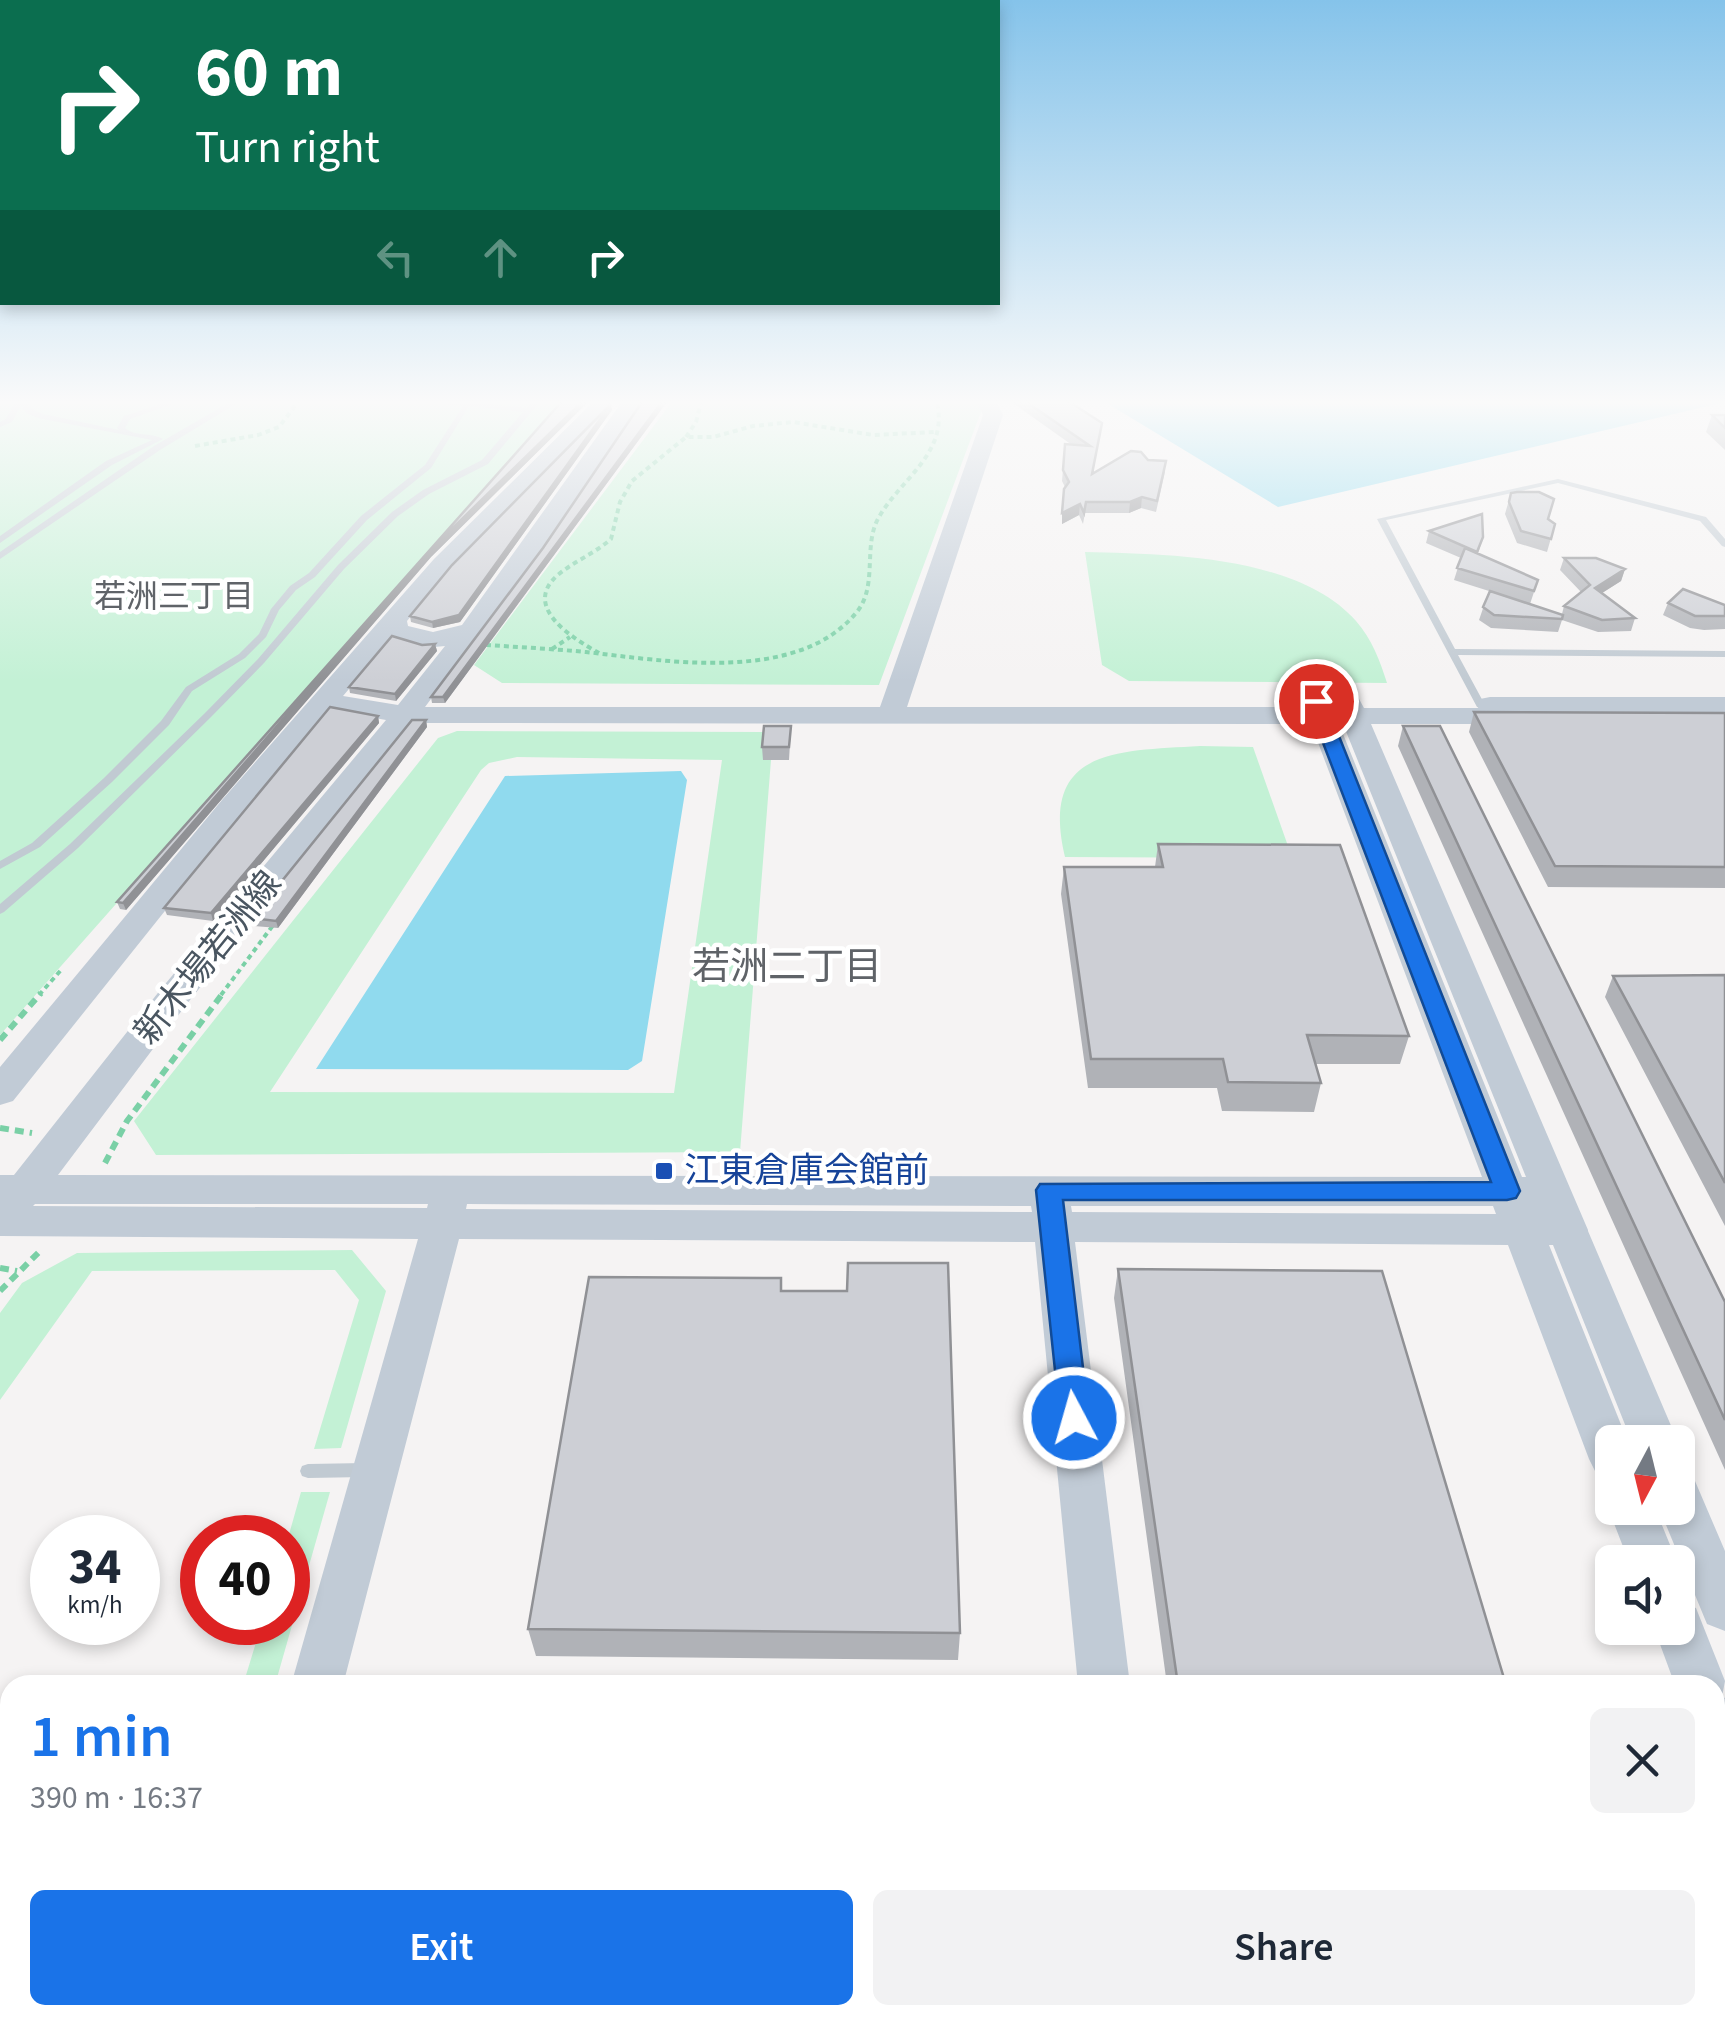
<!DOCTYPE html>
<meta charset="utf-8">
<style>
body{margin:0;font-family:"Source Sans 3","Noto Sans JP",sans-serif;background:#f2f2f3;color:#1f2937;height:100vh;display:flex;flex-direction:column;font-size:38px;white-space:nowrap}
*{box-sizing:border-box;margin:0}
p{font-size:32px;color:#747a83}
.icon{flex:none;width:55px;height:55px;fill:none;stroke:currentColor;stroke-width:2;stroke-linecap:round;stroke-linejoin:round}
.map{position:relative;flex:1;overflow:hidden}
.drawer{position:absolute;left:0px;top:1675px;width:1725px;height:350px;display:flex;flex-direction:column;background:#fff;border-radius:30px 30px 0 0;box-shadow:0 5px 15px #0003}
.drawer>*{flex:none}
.guide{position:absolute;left:0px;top:0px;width:1000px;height:305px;box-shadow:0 5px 15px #0003;background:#0b6e4f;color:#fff;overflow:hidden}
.needle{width:65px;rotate:187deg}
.fabs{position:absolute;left:1595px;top:1425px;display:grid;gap:20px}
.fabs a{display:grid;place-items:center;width:100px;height:100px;border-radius:15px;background:#fff;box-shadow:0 5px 15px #0003;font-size:50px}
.speed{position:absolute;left:30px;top:1515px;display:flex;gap:20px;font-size:50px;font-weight:700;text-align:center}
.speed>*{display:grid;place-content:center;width:130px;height:130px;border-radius:50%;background:#fff;box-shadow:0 5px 15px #0003;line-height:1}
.speed small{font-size:25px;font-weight:400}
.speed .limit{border:15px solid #d22;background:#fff;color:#111}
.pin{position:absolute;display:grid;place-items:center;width:85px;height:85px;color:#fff;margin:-42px;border:5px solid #fff;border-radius:50%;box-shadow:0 2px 10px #0007}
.me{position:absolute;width:110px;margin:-55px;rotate:354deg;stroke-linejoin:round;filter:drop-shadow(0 0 8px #0008)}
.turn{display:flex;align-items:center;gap:35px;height:210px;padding:0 30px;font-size:45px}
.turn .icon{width:130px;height:130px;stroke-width:2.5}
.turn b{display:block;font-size:70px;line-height:85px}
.lanes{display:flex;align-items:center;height:95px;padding:0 30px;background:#0003;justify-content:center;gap:50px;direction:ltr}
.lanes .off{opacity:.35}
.round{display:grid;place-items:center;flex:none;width:105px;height:105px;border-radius:15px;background:#f2f2f3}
.headline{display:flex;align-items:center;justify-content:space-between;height:170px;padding:0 30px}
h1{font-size:60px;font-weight:600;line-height:75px;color:#1a73e8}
.primary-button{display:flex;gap:20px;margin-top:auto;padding:20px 30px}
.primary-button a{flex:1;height:115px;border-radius:15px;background:#1a73e8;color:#fff;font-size:40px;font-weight:600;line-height:115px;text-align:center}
.primary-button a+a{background:#f2f2f3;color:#1f2937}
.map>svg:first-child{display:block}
.green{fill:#c3f1d5;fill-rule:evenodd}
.water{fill:#90daee}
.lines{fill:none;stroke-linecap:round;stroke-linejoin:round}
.path-far1{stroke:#7ad0a6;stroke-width:4;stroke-dasharray:5 4;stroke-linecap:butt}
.path{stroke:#7ad0a6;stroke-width:6;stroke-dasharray:9 6;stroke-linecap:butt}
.lane{fill:#c1cad2;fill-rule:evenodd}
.secondary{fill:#c1cbd6;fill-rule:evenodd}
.wall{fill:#b0b2b7}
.shaded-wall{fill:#909195}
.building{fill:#cdcfd5;stroke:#909195;stroke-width:2.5}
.route{fill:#1a73e8;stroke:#114b97;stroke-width:2.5}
.transit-dot{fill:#1a4fb4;stroke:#fff;stroke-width:4}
.labels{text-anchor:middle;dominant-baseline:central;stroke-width:9;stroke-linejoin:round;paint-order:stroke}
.far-neighbourhood-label{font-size:32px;fill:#5f6368;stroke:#fff}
.street-label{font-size:35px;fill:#4a5661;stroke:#fff}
.transit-label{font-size:35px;fill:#164399;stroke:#fff;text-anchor:start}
.neighbourhood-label{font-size:38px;fill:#5f6368;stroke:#fff}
</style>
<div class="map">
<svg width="1725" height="2025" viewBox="0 0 1725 2025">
<rect width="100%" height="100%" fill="#f5f3f3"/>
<path class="green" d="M0,399H563L0,1035Z
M674,399H978L982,409L879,685L502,683L474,665Z
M1085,552C1166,554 1298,555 1356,621C1372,639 1380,661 1387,683L1129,681L1102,665Z
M457,731L784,732L763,760H771L740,1152L156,1155L134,1121L438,738ZM517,757L722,760L674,1093L270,1092L481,770L489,763Z
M1200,746L1253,747L1288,846L1269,858L1065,857C1039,748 1117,751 1200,746Z
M352,1250L386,1291L341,1448L314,1449L359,1300L335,1270L92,1271L0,1400V1313L22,1283L77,1253Z
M301,1492H330L275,1685H243L262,1623L288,1622V1538Z"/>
<path class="water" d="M1100,399H1725V402L1278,507Z
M681,771L687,780L642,1061L628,1070L316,1069L505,776Z"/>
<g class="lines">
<path class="path-far1" d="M686,437L696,422L702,399
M195,446L258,435L279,427L300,399
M486,645C519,647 553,649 586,652C666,661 797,684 856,613C879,586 862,546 879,517C902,477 951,452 936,399
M552,649L570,637
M599,653C572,638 520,606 559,574C575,561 595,553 611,539L620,502L632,481L686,437H713L753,426L793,422L873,435L935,432
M39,995L61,970
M221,995L274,924"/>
<path class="path" d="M0,1040L41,993
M0,1128L32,1133
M105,1163L127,1121L223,993
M0,1268L17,1271
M0,1291L42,1249"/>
<path class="lane" d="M17,399H25L32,409L43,414L119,430L117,428L124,416L176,399H187L130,419L125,428C135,437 151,432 163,439L112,465L0,543V536L106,461L152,440L38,418L26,413L21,405L12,422L0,427V422L6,419Z
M235,399H244L160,450L0,559V552L154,446Z
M412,399H437L527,408L534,399H542L488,464L429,494L398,516L344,569L264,663L211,717L78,848L4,912L0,914V904L70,844L205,713L258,659L338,565L392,512L423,490L482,460L523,412L469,406L431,468L367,520L315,577L296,590L279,610L266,637L245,658L192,691L169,725L112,782L40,847L0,869V861L32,843L104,778L161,721L186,687L239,654L259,634L271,609L290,586L309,573L361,516L425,465L463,406L416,401Z
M1558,479L1706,517L1725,539V547L1722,546L1700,521L1558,483L1386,520L1455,649L1725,651V657L1458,655L1485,705L1480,708L1477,707L1377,519Z
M365,1463L371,1465L373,1470L371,1475L365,1477L308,1478L302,1476L300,1471L302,1466L308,1464Z"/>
<path class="secondary" d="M596,399H617L450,569L407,621L408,626L433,632L462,625L624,399H644L541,552L425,707H880L983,415L975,399H995L1003,415L907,707H1305L1302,701L1306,695H1326L1332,708H1336L1338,697H1358L1364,708H1478L1480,699L1490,697H1725V713H1529L1527,722L1517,724H1371L1588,1230V1231L1678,1442V1443L1632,1442L1553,1245H1549L1628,1442H1612V1479L1596,1473L1589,1459L1508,1245L1075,1242L1130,1685H1078L1035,1242L459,1239L343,1685H291L418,1239L0,1236V1175H14L161,989L386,720L330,710L244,812L13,1101L0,1105V1067L222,800L434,559ZM392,638L424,648L445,646L398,705L343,696ZM412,723L1311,724L1482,1177L58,1175L186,1005ZM1339,724H1343L1526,1177H1522ZM35,1204H428L427,1208L33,1206ZM467,1204L1031,1206L1032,1212L466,1209ZM1071,1206H1493L1496,1214L1072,1212Z
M1678,1475L1695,1481L1725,1551V1631L1707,1624L1659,1508H1678Z
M1612,1499V1508H1655L1677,1562H1629L1608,1508Z
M1678,1602L1696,1608L1725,1681L1722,1697L1725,1698V1772L1715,1768V1685H1675L1654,1628H1678Z
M199,2015H259L256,2025H196Z
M1110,2015H1170L1171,2025H1111Z"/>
</g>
<path class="wall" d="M564,399H591L431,557L126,910L120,909L117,902Z
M644,399H669L445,703H432L431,697L543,548Z
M1007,399H1065L1102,423L1093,473L1148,460L1165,472L1156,512L1141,508L1129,513H1085L1083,524L1079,515L1062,524L1065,487L1062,481L1065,444L1072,445Z
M611,404L612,410L460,622L433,628L411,622L410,616Z
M1712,415H1725V450L1706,432Z
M1511,493L1555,524L1547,552L1517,543L1505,514Z
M1429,531L1483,537L1478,554L1538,580L1530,604L1562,614L1564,606L1581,592L1560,570L1564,558L1625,569L1621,581L1602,593L1635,618L1631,631L1598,632L1562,620L1558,632L1491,628L1479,620L1489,591L1454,580L1461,558L1426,543Z
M1668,603L1725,605V629L1704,630L1690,628L1663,615Z
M435,644L437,651L396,701L350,693L349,687L422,645Z
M1474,712L1725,713V888L1548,887L1469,732Z
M378,716L379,723L213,921L167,915L164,908Z
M426,720L427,727L278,928L254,926L252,918Z
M791,726L789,760H763L762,747Z
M1403,726L1725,1302V1470L1398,746Z
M1158,844L1409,1036L1400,1064H1315L1321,1083L1314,1112L1222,1111L1217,1088H1088L1061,894L1064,867H1155Z
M1725,975V1226L1605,997L1613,976Z
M1118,1269L1506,1685H1167L1114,1298Z
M781,1278L782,1291L960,1633L958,1660L536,1656L528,1629Z
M1211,2015H1715L1725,2025H1212Z"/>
<path class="shaded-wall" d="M585,399H591L431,557L126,910L123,903L430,550Z
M664,399H669L445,703L443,697Z
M611,404L612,410L460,622L433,628L432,622Z
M1142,497L1141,508L1129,513L1130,502Z
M1080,504L1079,515L1062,524V513Z
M1625,569L1621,581L1591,600L1595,588Z
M435,644L437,651L396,701L395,694Z
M378,716L379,723L213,921L211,913Z
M426,720L427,727L278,928L276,921Z"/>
<path class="building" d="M564,399H585L430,550L123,903L117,902Z
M644,399H664L443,697H431L543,548Z
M1022,399H1065L1102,423L1092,474L1131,451L1141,452L1148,460L1166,461L1157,501L1142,497L1130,502H1086L1084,513L1080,504L1062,513L1064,489L1069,482L1063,470L1065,444L1090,446Z
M611,404L459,615L432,622L410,616L452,565Z
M1712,415H1725V428Z
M1517,492H1539L1554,499L1548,519L1555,524L1551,539L1521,531L1509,502L1511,493Z
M1482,514L1483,537L1477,552L1429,531Z
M1465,548L1538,580L1534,591L1457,568Z
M1564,558H1596L1625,569L1595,588L1635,618L1602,620L1564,606L1590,585Z
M1683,589L1725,605V616H1695L1668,603Z
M1490,591L1563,615L1562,619L1494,615L1483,607Z
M392,636L422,645L435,644L395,694L349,687Z
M330,707L378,716L211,913L164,908Z
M1474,712L1725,713V867L1555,866Z
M412,720H426L276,921L252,918Z
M764,726H791L789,747H762Z
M1403,726H1440L1725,1302V1420Z
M1158,844L1340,845L1409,1036L1307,1035L1321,1083L1228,1082L1223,1059H1091L1064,867H1163Z
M1725,975V1183L1613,976Z
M848,1263H948L960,1633L528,1629L589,1277L781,1278V1291H847Z
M1118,1269L1382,1271L1506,1685H1178Z
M1715,2002L1725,2003V2025H1224L1223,2015H1715Z
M763,2015H927V2025H763Z"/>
<linearGradient id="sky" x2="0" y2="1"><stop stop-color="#85c3ea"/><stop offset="0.59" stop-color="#fafafa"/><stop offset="1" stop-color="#fafafa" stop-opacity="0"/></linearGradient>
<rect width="1725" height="682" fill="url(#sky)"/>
<path class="route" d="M1316,696L1325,701L1520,1191L1516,1198L1507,1200H1063L1089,1418L1085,1427L1074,1431L1064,1427L1060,1418L1036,1190L1040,1184L1491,1182L1307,701Z"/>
<rect class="transit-dot" x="654" y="1161" width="20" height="20" rx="5"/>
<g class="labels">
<g class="far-neighbourhood-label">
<text x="174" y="597">若洲三丁目</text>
</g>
<g class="street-label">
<text transform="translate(208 958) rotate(-51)">新木場若洲線</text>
</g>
<g class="transit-label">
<text x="684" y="1171">江東倉庫会館前</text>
</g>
<g class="neighbourhood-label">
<text x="787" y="967">若洲二丁目</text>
</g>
</g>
</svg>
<div class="fabs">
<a><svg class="needle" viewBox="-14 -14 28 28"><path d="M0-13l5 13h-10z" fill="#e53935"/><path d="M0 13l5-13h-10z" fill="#747a83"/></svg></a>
<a><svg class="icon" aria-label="sound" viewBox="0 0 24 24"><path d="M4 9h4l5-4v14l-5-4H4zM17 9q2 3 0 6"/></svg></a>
</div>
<div class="speed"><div>34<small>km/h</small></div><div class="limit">40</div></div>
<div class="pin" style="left:1316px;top:701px;background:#d93025"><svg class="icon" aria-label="arrive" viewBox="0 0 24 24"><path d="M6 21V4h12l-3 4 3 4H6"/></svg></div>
<svg class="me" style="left:1074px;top:1418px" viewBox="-20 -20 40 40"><circle r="17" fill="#1a73e8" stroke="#fff" stroke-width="3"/><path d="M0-11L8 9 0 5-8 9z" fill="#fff"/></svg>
<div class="guide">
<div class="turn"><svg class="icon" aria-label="right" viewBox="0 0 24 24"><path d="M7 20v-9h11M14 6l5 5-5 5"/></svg><div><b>60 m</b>Turn right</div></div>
<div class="lanes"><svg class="icon off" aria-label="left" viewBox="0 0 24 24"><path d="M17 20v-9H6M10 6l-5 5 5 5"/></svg><svg class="icon off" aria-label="ahead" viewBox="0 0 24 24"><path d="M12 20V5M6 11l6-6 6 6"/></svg><svg class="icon" aria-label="right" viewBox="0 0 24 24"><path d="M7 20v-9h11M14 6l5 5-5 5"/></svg></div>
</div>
<section class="drawer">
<div class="headline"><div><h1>1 min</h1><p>390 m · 16:37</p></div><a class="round"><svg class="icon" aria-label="close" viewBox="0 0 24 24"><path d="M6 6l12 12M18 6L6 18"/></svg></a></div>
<div class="primary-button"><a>Exit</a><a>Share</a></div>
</section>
</div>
